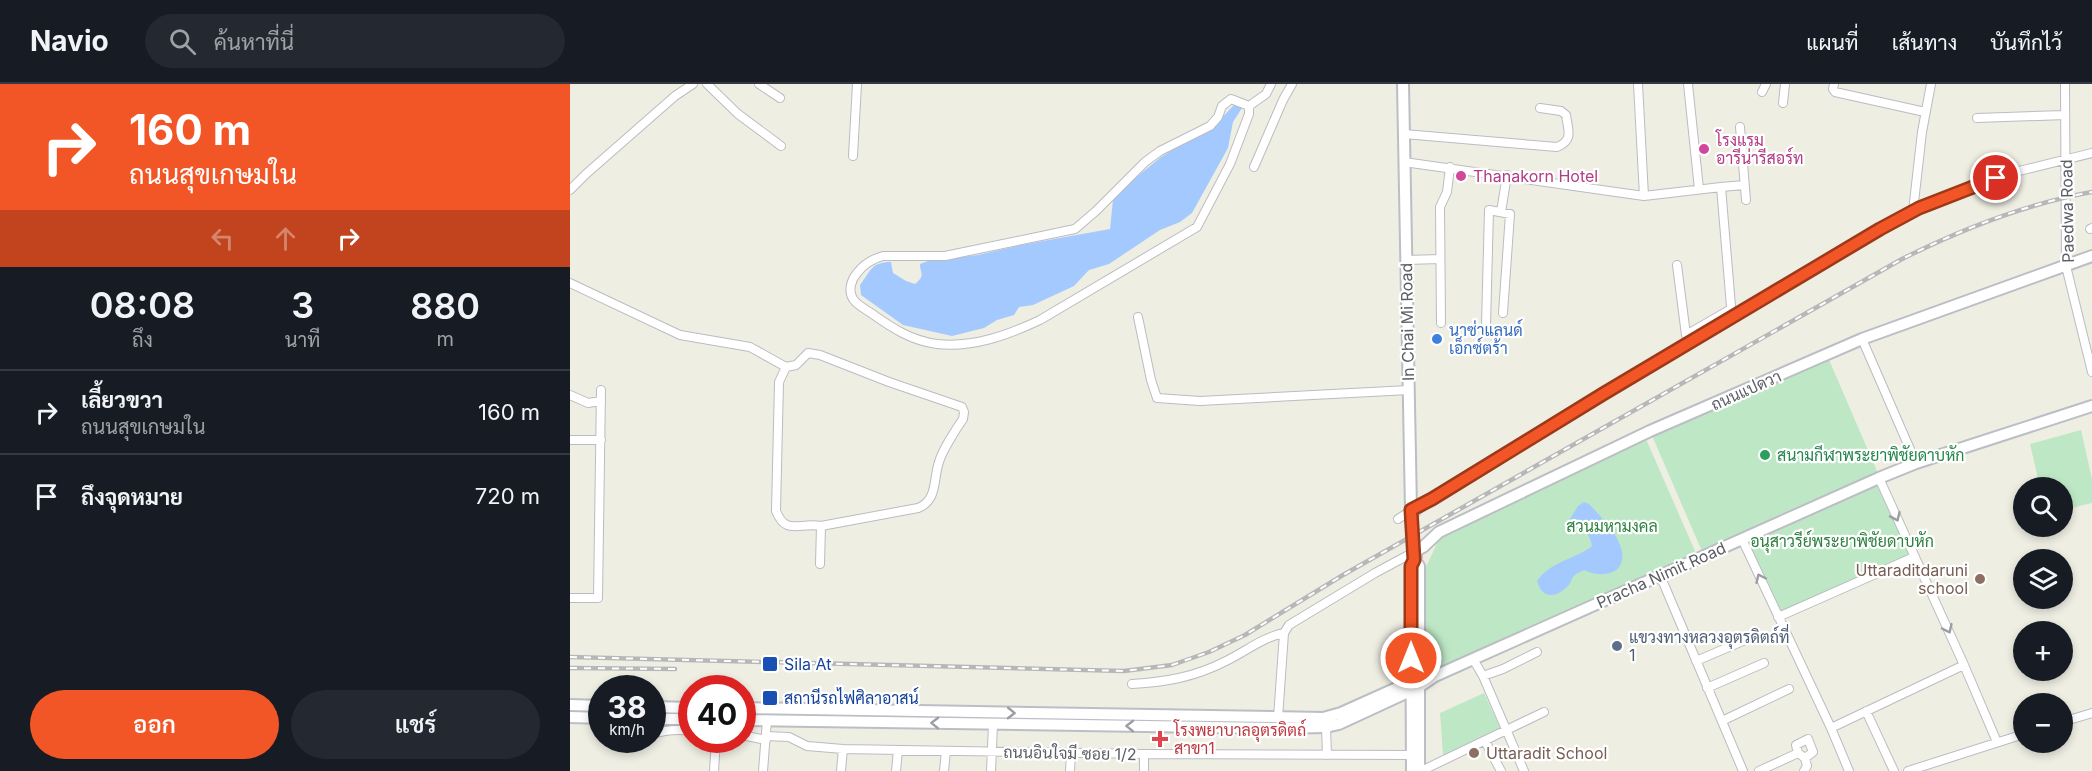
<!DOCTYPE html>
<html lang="th">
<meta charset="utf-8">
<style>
body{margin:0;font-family:Inter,Sarabun,sans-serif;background:#242831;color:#f1f3f6;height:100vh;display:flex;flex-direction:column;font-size:22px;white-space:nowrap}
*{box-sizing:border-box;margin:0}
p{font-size:20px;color:#9ea1a6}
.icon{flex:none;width:33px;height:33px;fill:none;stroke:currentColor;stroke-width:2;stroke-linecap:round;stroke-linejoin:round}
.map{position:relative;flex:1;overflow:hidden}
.side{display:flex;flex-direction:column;background:#171b24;width:570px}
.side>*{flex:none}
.banner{background:#f25626;color:#fff;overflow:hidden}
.tools{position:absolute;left:1443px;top:393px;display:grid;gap:12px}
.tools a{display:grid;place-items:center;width:60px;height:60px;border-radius:50%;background:#171b24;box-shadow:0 3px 9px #0003;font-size:30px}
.speed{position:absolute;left:18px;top:591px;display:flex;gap:12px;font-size:30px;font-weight:700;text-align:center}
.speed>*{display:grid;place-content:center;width:78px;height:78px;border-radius:50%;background:#171b24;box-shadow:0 3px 9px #0003;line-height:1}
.speed small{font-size:15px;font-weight:400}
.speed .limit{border:9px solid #d22;background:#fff;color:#111}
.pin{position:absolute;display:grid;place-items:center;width:51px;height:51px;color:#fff;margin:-26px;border:3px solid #fff;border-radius:50%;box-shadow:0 2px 6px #0007}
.me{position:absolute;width:66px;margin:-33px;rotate:0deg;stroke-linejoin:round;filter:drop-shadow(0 0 4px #0008)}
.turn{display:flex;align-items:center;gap:21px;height:126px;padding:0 30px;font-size:27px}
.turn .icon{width:78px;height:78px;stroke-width:2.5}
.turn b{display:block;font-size:42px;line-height:51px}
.lanes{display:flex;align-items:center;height:57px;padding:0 30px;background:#0003;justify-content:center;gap:30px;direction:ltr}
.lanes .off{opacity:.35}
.eta{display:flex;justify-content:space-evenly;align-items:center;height:102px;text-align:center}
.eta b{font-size:36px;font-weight:600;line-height:42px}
.cta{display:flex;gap:12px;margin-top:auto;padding:12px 30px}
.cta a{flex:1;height:69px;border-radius:36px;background:#f25626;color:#fff;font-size:24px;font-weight:600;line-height:69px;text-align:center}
.cta a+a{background:#242831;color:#f1f3f6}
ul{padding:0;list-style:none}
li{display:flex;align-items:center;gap:18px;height:84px;padding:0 30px;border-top:2px solid #363941}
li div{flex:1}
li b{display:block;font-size:22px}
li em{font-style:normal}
header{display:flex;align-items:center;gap:36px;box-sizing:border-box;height:84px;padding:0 30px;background:#171b24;border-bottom:2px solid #363941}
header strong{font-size:28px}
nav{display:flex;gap:33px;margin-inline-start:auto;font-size:21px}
.search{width:420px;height:54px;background:#242831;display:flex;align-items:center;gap:15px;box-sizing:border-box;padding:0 21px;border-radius:33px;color:#9ea1a6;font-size:22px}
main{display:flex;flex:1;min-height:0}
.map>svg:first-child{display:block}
.green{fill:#bee8c5}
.water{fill:#a3c9ff}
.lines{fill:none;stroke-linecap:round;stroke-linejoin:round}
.street-casing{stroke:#bbbcc3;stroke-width:10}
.secondary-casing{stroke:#bcbec5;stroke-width:14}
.street{stroke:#fff;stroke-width:8}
.secondary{stroke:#fff;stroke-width:10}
.rail-casing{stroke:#b6b7b8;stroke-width:4.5}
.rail{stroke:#fff;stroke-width:2;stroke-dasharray:7;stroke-linecap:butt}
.oneway{stroke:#9d9ea3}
.route-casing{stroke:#9d3819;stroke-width:15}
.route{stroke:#f25626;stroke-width:10}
.hotel-dot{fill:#d1479c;stroke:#fff;stroke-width:2}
.shop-dot{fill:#3f7fe0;stroke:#fff;stroke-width:2}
.leisure-dot{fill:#2e9e5b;stroke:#fff;stroke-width:2}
.education-dot{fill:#8d6e63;stroke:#fff;stroke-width:2}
.service-dot{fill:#5c6f8a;stroke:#fff;stroke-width:2}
.transit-dot{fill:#1a4fb4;stroke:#fff;stroke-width:2}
.health-dot{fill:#e0444e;stroke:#fff;stroke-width:2}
.labels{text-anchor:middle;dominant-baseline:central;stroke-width:4.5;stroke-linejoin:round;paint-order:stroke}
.hotel-label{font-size:16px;fill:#b23c85;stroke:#fff;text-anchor:start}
.street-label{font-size:16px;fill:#5b5e65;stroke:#fff}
.shop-label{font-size:16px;fill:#366cbe;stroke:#fff;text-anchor:start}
.leisure-label{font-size:16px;fill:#27864d;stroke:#fff;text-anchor:start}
.park-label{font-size:16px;fill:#2f8140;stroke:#fff}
.education-label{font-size:16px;fill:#785e54;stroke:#fff;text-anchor:end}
.service-label{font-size:16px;fill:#4e5e75;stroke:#fff;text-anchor:start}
.transit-label{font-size:16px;fill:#164399;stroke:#fff;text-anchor:start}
.health-label{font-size:16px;fill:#be3a42;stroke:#fff;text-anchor:start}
</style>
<header>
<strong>Navio</strong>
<div class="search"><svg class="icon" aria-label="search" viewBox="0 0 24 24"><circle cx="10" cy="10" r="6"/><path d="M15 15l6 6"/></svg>ค้นหาที่นี่</div>
<nav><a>แผนที่</a><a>เส้นทาง</a><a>บันทึกไว้</a></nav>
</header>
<main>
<section class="side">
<div class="banner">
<div class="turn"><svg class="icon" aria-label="right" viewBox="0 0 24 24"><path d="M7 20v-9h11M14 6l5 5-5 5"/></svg><div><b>160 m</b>ถนนสุขเกษมใน</div></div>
<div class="lanes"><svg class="icon off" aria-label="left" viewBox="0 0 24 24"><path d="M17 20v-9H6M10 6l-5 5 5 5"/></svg><svg class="icon off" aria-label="ahead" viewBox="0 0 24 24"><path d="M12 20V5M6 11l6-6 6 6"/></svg><svg class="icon" aria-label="right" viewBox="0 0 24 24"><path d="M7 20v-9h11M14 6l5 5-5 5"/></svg></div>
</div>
<div class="eta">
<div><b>08:08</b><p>ถึง</p></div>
<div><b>3</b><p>นาที</p></div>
<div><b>880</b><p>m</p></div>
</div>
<ul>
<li><svg class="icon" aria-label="right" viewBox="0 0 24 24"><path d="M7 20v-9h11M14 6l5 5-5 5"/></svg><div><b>เลี้ยวขวา</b><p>ถนนสุขเกษมใน</p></div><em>160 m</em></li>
<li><svg class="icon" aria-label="arrive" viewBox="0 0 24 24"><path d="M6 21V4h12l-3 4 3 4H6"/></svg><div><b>ถึงจุดหมาย</b></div><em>720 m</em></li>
</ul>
<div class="cta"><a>ออก</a><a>แชร์</a></div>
</section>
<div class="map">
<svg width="1522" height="687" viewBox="0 0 1522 687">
<rect width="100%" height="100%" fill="#efeee3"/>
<path class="green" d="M1257,271L1344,473L1208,533L1172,455L1134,472L1080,347Z
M1511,346L1522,395V419L1493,426L1492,404L1470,403L1460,360Z
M1076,355L1125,467L1122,477L849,594L855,570L856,483L869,455Z
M914,609L931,646L873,672L870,629Z"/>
<path class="water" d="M664,21L672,24L663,38L658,64L622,129L610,138L590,146L539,180L519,186L504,202L463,221L449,223L444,231L427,236L414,244L382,252L333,241L291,211L290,201C301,187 301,178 321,178L323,189L336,197L345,200C356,191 350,190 350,180L358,177L408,171L451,161L540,145L543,116L558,100L591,73L646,40Z
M1014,418L1019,420C1031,433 1049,450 1052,468C1056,492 1029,494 1014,486C1011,488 1008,488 1005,491C1001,494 1001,500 997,503C984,515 972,514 967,497C981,477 1004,476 1022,462C1020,448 1014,447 1002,443L1000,435L1008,422Z"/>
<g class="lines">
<g class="street-casing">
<path id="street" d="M137,0L168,30L211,62
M189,0L210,14
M1068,0L1074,112
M1118,0L1129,105
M1264,0L1263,5L1265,8L1355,28
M1495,0L1496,182L1522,288
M1192,8L1196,0
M661,15L679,22V30L660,80L627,143L470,236C438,251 403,264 367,260C342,257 322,244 301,229C295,225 287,221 283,215C278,207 281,196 287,189C294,180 302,175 313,172H375L505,145L526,127L575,78L590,67L640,42L648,33L652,22Z
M1213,19L1215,0
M679,22L696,10L701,0
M1407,34L1495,31
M1170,43L1176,116
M834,50L987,63C1004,56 998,46 996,31L991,27L970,24
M283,72L287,0
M834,78L1074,112L1151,103L1162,234
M684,83L713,16L722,0
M1151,103L1174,101
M0,106L16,90L105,12L123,0
M1343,127L1352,48L1361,0
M931,128L937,91
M1520,145L1522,144
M836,176L870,175
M1107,181L1116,251L1161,225
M0,199L110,251L180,263L216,283L209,298L206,427C216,452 229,438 251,442L250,480
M568,233L581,296L587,314L630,317L839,306
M871,239L870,123L877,108L880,83
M916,241L919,126L940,130L933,229
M1292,255L1346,379
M216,283L226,281L238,269L250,271L319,298L392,323L394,328L393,335C386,345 372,367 369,378C363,395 368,416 348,424L251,442
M0,311L18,319L31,317
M0,356H31
M1309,394L1394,581L1427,658
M828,435L842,426
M841,435L848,426L862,415L1033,310L1310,145L1349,124L1403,102L1449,87L1522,69
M1172,455L1261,644L1279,687
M1090,491L1173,687
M0,514H28L31,306
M1208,533L1344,473
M903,575L913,592L954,687
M1126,577L1173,557
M913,592L933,585L967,568
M562,600C596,598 625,593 656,577C675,568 693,553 714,549
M1137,604L1194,579
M1296,627L1324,687
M708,634L714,549L719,541L805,489L844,468
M1152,637L1219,605
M1492,638L1522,629
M756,643L757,671
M1261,644L1394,581
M82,650C95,646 109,645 122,647
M172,651L196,656
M196,652L219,653L237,662L273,665L574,670L842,671
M915,657L931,687
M574,670V687
M144,687L146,656
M193,687L197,636
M271,687L273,665
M326,687L328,666
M374,687L376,667
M421,687L423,640
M500,687L501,669
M851,687L974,628
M1189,687L1228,669
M1234,687L1237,682L1235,674L1228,669L1226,661L1238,655L1243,668L1235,674
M1338,687L1454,650"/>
</g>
<g class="secondary-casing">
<path id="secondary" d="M833,0L841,426L844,476L849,482V687
M844,468L853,463L869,448L1080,347L1292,255L1522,172
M0,621L32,622
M82,623L122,624
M172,624L753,634L771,629L849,594L862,592
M0,633L32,634
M82,635H122
M172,636L708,644L756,643L769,640L849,603L865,592L1309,394L1346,379L1522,322
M842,687L841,482L846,473"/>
</g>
<use href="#street" class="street"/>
<use href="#secondary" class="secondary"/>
<g class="rail-casing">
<path id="rail" d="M0,573L554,587L602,581L639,568L675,551L773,491L1332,175C1392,145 1455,120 1522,108
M0,584L105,585"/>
</g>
<use href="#rail" class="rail"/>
</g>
<defs><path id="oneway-chevron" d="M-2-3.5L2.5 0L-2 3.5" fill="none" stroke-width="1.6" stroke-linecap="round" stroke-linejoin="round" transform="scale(1.5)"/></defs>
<g class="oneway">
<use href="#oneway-chevron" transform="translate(1326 433) rotate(66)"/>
<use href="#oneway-chevron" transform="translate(1190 494) rotate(-115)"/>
<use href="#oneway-chevron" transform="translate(1378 545) rotate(65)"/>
<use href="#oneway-chevron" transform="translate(441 629) rotate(1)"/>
<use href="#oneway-chevron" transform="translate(365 639) rotate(-179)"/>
<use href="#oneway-chevron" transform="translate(560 642) rotate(-179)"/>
</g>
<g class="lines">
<g class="route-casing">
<path id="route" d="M841,574V482L844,476L841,426L862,415L1033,310L1310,145L1349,124L1426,94"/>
</g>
<use href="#route" class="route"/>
</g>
<g class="hotel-dot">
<circle cx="1134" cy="65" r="6"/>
<circle cx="891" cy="92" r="6"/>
</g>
<circle class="shop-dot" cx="867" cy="255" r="6"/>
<circle class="leisure-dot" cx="1195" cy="371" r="6"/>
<g class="education-dot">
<circle cx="1410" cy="495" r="6"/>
<circle cx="904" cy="669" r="6"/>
</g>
<circle class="service-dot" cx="1047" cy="562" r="6"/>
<g class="transit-dot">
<rect x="192" y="572" width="16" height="16" rx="3"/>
<rect x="192" y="606" width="16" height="16" rx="3"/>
</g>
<path class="health-dot" d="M587 646h6v6h6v6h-6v6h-6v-6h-6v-6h6z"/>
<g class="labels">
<g class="hotel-label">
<text x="1146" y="56">โรงแรม<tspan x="1146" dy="18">อารีน่ารีสอร์ท</tspan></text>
<text x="903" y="92">Thanakorn Hotel</text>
</g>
<g class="street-label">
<text transform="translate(1497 127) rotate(-91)">Paedwa Road</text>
<text transform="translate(837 238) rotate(-91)">In Chai Mi Road</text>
<text transform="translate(1176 306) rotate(-24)">ถนนแปดวา</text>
<text transform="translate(1091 491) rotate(-24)">Pracha Nimit Road</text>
<text transform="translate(500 669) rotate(1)">ถนนอินใจมี ซอย 1/2</text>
</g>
<g class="shop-label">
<text x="879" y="246">นาซ่าแลนด์<tspan x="879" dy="18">เอ็กซ์ตร้า</tspan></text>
</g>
<g class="leisure-label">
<text x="1207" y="371">สนามกีฬาพระยาพิชัยดาบหัก</text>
</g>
<g class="park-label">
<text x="1042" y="442">สวนมหามงคล</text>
<text x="1272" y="457">อนุสาวรีย์พระยาพิชัยดาบหัก</text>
</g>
<g class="education-label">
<text x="1398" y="486">Uttaraditdaruni<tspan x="1398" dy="18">school</tspan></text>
<text x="916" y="669" text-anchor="start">Uttaradit School</text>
</g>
<g class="service-label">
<text x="1059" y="553">แขวงทางหลวงอุตรดิตถ์ที่<tspan x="1059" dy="18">1</tspan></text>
</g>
<g class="transit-label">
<text x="214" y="580">Sila At</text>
<text x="214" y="614">สถานีรถไฟศิลาอาสน์</text>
</g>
<g class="health-label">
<text x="604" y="646">โรงพยาบาลอุตรดิตถ์<tspan x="604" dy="18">สาขา1</tspan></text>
</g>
</g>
</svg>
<div class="tools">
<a><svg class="icon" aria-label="search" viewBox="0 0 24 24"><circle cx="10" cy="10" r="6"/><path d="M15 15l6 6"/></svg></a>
<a><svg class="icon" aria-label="layers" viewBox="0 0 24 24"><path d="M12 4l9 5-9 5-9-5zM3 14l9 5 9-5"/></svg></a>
<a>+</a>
<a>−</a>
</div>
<div class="speed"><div>38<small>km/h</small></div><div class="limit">40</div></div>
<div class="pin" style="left:1426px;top:94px;background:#d93025"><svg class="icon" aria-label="arrive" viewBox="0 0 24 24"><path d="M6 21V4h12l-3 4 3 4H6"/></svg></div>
<svg class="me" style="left:841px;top:574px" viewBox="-20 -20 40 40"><circle r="17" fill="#f25626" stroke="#fff" stroke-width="3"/><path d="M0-11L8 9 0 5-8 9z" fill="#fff"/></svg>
</div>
</main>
